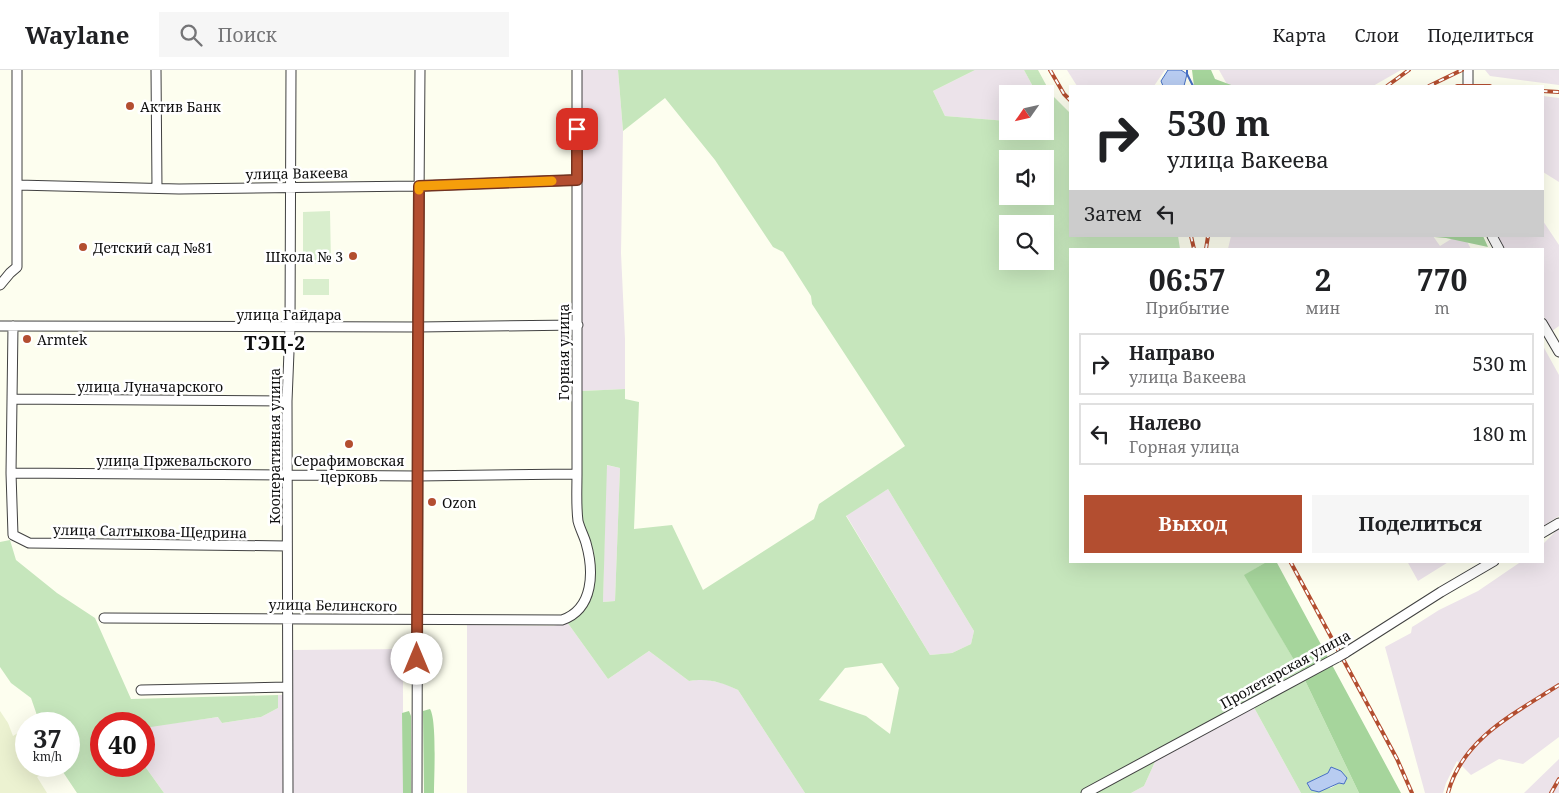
<!DOCTYPE html>
<html lang="ru">
<meta charset="utf-8">
<style>
body{margin:0;font-family:"Noto Serif",serif;background:#f6f6f6;color:#202124;height:100vh;display:flex;flex-direction:column;font-size:19px;white-space:nowrap}
*{box-sizing:border-box;margin:0}
p{font-size:16px;color:#757577}
.icon{flex:none;width:28px;height:28px;fill:none;stroke:currentColor;stroke-width:2;stroke-linecap:round;stroke-linejoin:round}
.map{position:relative;flex:1;overflow:hidden}
.details{position:absolute;left:1069px;top:178px;width:475px;height:315px;display:flex;flex-direction:column;background:#fff;border-radius:0px;box-shadow:0 5px 20px #0002}
.details>*{flex:none}
.hud{position:absolute;left:1069px;top:15px;width:475px;height:152px;border-radius:0px;box-shadow:0 5px 20px #0002;background:#fff;color:#202124;overflow:hidden}
.needle{width:32px;rotate:236deg}
.buttons{position:absolute;left:999px;top:15px;display:grid;gap:10px}
.buttons a{display:grid;place-items:center;width:55px;height:55px;border-radius:0px;background:#fff;box-shadow:0 5px 20px #0002;font-size:25px}
.speed{position:absolute;left:15px;top:642px;display:flex;gap:10px;font-size:25px;font-weight:700;text-align:center}
.speed>*{display:grid;place-content:center;width:65px;height:65px;border-radius:50%;background:#fff;box-shadow:0 5px 20px #0002;line-height:1}
.speed small{font-size:12px;font-weight:400}
.speed .limit{border:8px solid #d22;background:#fff;color:#111}
.pin{position:absolute;display:grid;place-items:center;width:42px;height:42px;color:#fff;margin:-21px;border-radius:10px;box-shadow:0 2px 8px #0006}
.me{position:absolute;width:55px;margin:-28px;rotate:0deg;stroke-linejoin:round;filter:drop-shadow(0 0 4px #0008)}
.turn{display:flex;align-items:center;gap:18px;height:105px;padding:0 15px;font-size:22px}
.turn .icon{width:65px;height:65px;stroke-width:2.5}
.turn b{display:block;font-size:35px;line-height:42px}
.then{display:flex;align-items:center;height:48px;padding:0 15px;background:#0003;gap:10px;font-size:19px}
.eta{display:flex;justify-content:space-evenly;align-items:center;height:85px;text-align:center}
.eta b{font-size:30px;font-weight:700;line-height:35px}
.button{display:flex;gap:10px;margin-top:auto;padding:10px 15px}
.button a{flex:1;height:58px;border-radius:0px;background:#b34e30;color:#fff;font-size:20px;font-weight:700;line-height:58px;text-align:center}
.button a+a{background:#f6f6f6;color:#202124}
ul{padding:0;list-style:none}
li{display:flex;align-items:center;gap:15px;height:62px;margin:0 10px 8px;padding:0 5px;border:2px solid #e0e0e0;border-radius:0px}
li div{flex:1}
li b{display:block;font-size:19px}
li em{font-style:normal}
header{display:flex;align-items:center;gap:30px;box-sizing:border-box;height:70px;padding:0 25px;background:#fff;border-bottom:1px solid #e0e0e0}
header strong{font-size:24px}
nav{display:flex;gap:28px;margin-inline-start:auto;font-size:18px}
.search{width:350px;height:45px;background:#f6f6f6;display:flex;align-items:center;gap:12px;box-sizing:border-box;padding:0 18px;border-radius:0px;color:#757577;font-size:19px}
.map>svg:first-child{display:block}
.industrial{fill:#ece3ea}
.farmland{fill:#ecf2d1}
.green{fill:#c6e6bc;fill-rule:evenodd}
.forest{fill:#a6d59c}
.pitch{fill:#d9eecd}
.water{fill:#b8ccf1;stroke:#456ec3}
.lines{fill:none;stroke-linecap:round;stroke-linejoin:round}
.stream{stroke:#456ec3;stroke-width:2}
.minor-casing{stroke:#414141;stroke-width:11}
.minor{stroke:#fff;stroke-width:9}
.rail-casing{stroke:#b34e30;stroke-width:4}
.rail{stroke:#fff;stroke-width:2;stroke-dasharray:5.5;stroke-linecap:butt}
.minor-bridge-casing{stroke:#414141;stroke-width:11;stroke-linecap:butt}
.minor-bridge{stroke:#fff;stroke-width:9}
.route-casing{stroke:#74331f;stroke-width:12}
.route{stroke:#b34e30;stroke-width:9}
.slow{stroke:#f59e0b;stroke-width:9}
.poi-dot{fill:#b34e30;stroke:#fff;stroke-width:2}
.labels{text-anchor:middle;dominant-baseline:central;stroke-width:5;stroke-linejoin:round;paint-order:stroke}
.poi-label{font-size:14px;fill:#0e0e0e;stroke:#fff;text-anchor:start}
.street-label{font-size:14px;fill:#0e0e0e;stroke:#fff}
.district-label{font-size:19px;font-weight:bold;letter-spacing:1px;fill:#0e0e0e;stroke:#fff}
</style>
<header>
<strong>Waylane</strong>
<div class="search"><svg class="icon" aria-label="search" viewBox="0 0 24 24"><circle cx="10" cy="10" r="6"/><path d="M15 15l6 6"/></svg>Поиск</div>
<nav><a>Карта</a><a>Слои</a><a>Поделиться</a></nav>
</header>
<div class="map">
<svg width="1559" height="723" viewBox="0 0 1559 723">
<rect width="100%" height="100%" fill="#fdfeef"/>
<path class="industrial" d="M582,0H618L623,61L621,183L625,269V319L582,321Z
M975,0H1024L1037,24H1008L1007,51L945,46L933,21Z
M1067,0H1165L1154,16H1077Z
M1219,0H1401L1373,16H1228Z
M1485,0H1559V15L1490,6Z
M1543,26L1559,28V112L1543,102Z
M1543,151L1559,175V256L1552,261L1543,245L1542,179H1504L1497,166H1542Z
M1231,166H1433L1440,176L1456,166H1464L1471,179H1228Z
M1543,276L1559,305V446L1543,456Z
M606,395L620,398L615,531L603,532Z
M888,419L974,561L971,574L952,583L930,585L846,445Z
M1559,458V667L1523,694L1499,689L1471,705L1457,691L1446,713L1443,723H1425L1385,577L1411,563L1412,557L1417,554L1439,540L1478,521L1522,491H1542L1543,474Z
M1407,491H1450L1418,511Z
M567,552L608,609L649,581L689,611L704,609L725,614L738,620L805,723H467V555L554,556Z
M403,579V723H164L144,695V658L145,657L219,647L222,653L261,647L278,638V625L293,624V580Z
M1251,632L1301,723H1131L1144,716L1159,683Z
M1559,689V723H1524Z"/>
<path class="farmland" d="M0,641L8,653L13,666L26,658V696H52L37,707L47,723H0Z"/>
<path class="green" d="M618,0H975L933,21L945,46L1007,51L1008,61H1045V24H1037L1024,0H1038L1051,24L1070,43V166H1178L1180,179H1070V491H1268L1245,505L1301,602L1359,723H1301L1251,632L1159,683L1144,716L1131,723H805L738,620C720,612 709,608 689,611L649,581L608,609L567,552L582,541L595,513L594,482L584,458L582,443V321L625,319V329L639,332L634,459L672,455L703,520L814,449L819,434L905,376L812,234L811,226L783,182L773,177L715,90L665,28L623,61ZM1008,89H1045V126H1008ZM1008,154H1045V191H1008ZM607,395L620,398L615,531L603,532ZM888,419L974,561L971,574L952,583L930,585L846,446ZM882,593L899,618L890,664L866,646L819,630L845,598ZM1328,703L1339,713L1331,718L1311,720L1307,713Z
M10,470L16,490L57,523L95,548L131,629L278,625V638L261,647L222,653L218,647L144,658V654H101V696L144,695L164,723H77L59,696H69V654H40L31,628L11,613L0,597V472Z"/>
<path class="forest" d="M1192,0H1211L1215,9L1234,16H1194Z
M1423,166H1483L1488,177L1446,168Z
M1268,491H1276L1401,723H1359L1301,602L1244,505Z
M430,639C437,650 434,707 434,723H424L423,641Z
M409,641L411,646V723H403L402,643Z"/>
<path class="pitch" d="M330,141L331,194H303V142Z
M303,209H329V225H303Z"/>
<path class="water" d="M1168,0H1181L1187,4L1184,16H1163L1161,11Z
M1331,697L1341,701L1347,708L1344,714L1339,713L1319,722L1311,720L1307,713L1328,703Z"/>
<g class="lines">
<path class="stream" d="M1187,0V4L1193,16"/>
<g class="minor-casing">
<path id="minor" d="M156,0L157,118
M1468,0V16
M17,115L179,119L419,116L577,110
M1492,166L1499,179
M0,215L10,203L17,197V0
M1542,253L1559,282
M0,256L418,257L578,255
M13,256L11,403L13,465L29,473L287,476
M12,329L287,331
M11,403L417,406L577,404
M1542,463L1559,453
M104,548L562,550C594,539 594,501 586,473C584,466 580,459 578,451C576,436 577,419 577,404V0
M1345,583L1441,522L1494,491
M141,620L287,617
M288,723L287,331L290,257L291,0
M417,723L418,257L420,0
M1086,723L1338,587"/>
</g>
<use href="#minor" class="minor"/>
<g class="rail-casing">
<path id="rail" d="M1050,0L1064,24L1070,30
M1387,16L1409,0
M1429,16L1462,0
M1457,16H1490
M1542,21L1559,22
M1191,166L1194,179
M1206,179L1208,166
M1290,491L1397,689L1412,723
M1448,723C1462,669 1515,643 1559,615
M1551,723L1559,709"/>
</g>
<use href="#rail" class="rail"/>
<g class="minor-bridge-casing">
<path id="minor-bridge" d="M1338,587L1345,583"/>
</g>
<use href="#minor-bridge" class="minor-bridge"/>
</g>
<g class="lines">
<g class="route-casing">
<path id="route" d="M417,589L418,277L419,116L577,110V59"/>
</g>
<use href="#route" class="route"/>
<path class="slow" d="M419,120V116L552,111"/>
</g>
<g class="poi-dot">
<circle cx="130" cy="36" r="5"/>
<circle cx="83" cy="177" r="5"/>
<circle cx="353" cy="186" r="5"/>
<circle cx="27" cy="269" r="5"/>
<circle cx="349" cy="374" r="5"/>
<circle cx="432" cy="432" r="5"/>
</g>
<g class="labels">
<g class="poi-label">
<text x="140" y="36">Актив Банк</text>
<text x="93" y="177">Детский сад №81</text>
<text x="343" y="186" text-anchor="end">Школа № 3</text>
<text x="37" y="269">Armtek</text>
<text x="349" y="390" text-anchor="middle">Серафимовская<tspan x="349" dy="16">церковь</tspan></text>
<text x="442" y="432">Ozon</text>
</g>
<g class="street-label">
<text transform="translate(297 103) rotate(-1)">улица Вакеева</text>
<text x="289" y="244">улица Гайдара</text>
<text transform="translate(563 282) rotate(-90)">Горная улица</text>
<text x="150" y="316">улица Луначарского</text>
<text transform="translate(274 376) rotate(-90)">Кооперативная улица</text>
<text x="174" y="390">улица Пржевальского</text>
<text transform="translate(150 461) rotate(1)">улица Салтыкова-Щедрина</text>
<text transform="translate(333 535) rotate(1)">улица Белинского</text>
<text transform="translate(1285 599) rotate(-29)">Пролетарская улица</text>
</g>
<g class="district-label">
<text x="275" y="273">ТЭЦ-2</text>
</g>
</g>
</svg>
<div class="buttons">
<a><svg class="needle" viewBox="-14 -14 28 28"><path d="M0-13l5 13h-10z" fill="#e53935"/><path d="M0 13l5-13h-10z" fill="#757577"/></svg></a>
<a><svg class="icon" aria-label="sound" viewBox="0 0 24 24"><path d="M4 9h4l5-4v14l-5-4H4zM17 9q2 3 0 6"/></svg></a>
<a><svg class="icon" aria-label="search" viewBox="0 0 24 24"><circle cx="10" cy="10" r="6"/><path d="M15 15l6 6"/></svg></a>
</div>
<div class="speed"><div>37<small>km/h</small></div><div class="limit">40</div></div>
<div class="pin" style="left:577px;top:59px;background:#d93025"><svg class="icon" aria-label="arrive" viewBox="0 0 24 24"><path d="M6 21V4h12l-3 4 3 4H6"/></svg></div>
<svg class="me" style="left:417px;top:589px" viewBox="-20 -20 40 40"><circle r="19" fill="#fff"/><path d="M0-13L10 11 0 6-10 11z" fill="#b34e30"/></svg>
<div class="hud">
<div class="turn"><svg class="icon" aria-label="right" viewBox="0 0 24 24"><path d="M7 20v-9h11M14 6l5 5-5 5"/></svg><div><b>530 m</b>улица Вакеева</div></div>
<div class="then">Затем<svg class="icon" aria-label="left" viewBox="0 0 24 24"><path d="M17 20v-9H6M10 6l-5 5 5 5"/></svg></div>
</div>
<section class="details">
<div class="eta">
<div><b>06:57</b><p>Прибытие</p></div>
<div><b>2</b><p>мин</p></div>
<div><b>770</b><p>m</p></div>
</div>
<ul>
<li><svg class="icon" aria-label="right" viewBox="0 0 24 24"><path d="M7 20v-9h11M14 6l5 5-5 5"/></svg><div><b>Направо</b><p>улица Вакеева</p></div><em>530 m</em></li>
<li><svg class="icon" aria-label="left" viewBox="0 0 24 24"><path d="M17 20v-9H6M10 6l-5 5 5 5"/></svg><div><b>Налево</b><p>Горная улица</p></div><em>180 m</em></li>
</ul>
<div class="button"><a>Выход</a><a>Поделиться</a></div>
</section>
</div>
